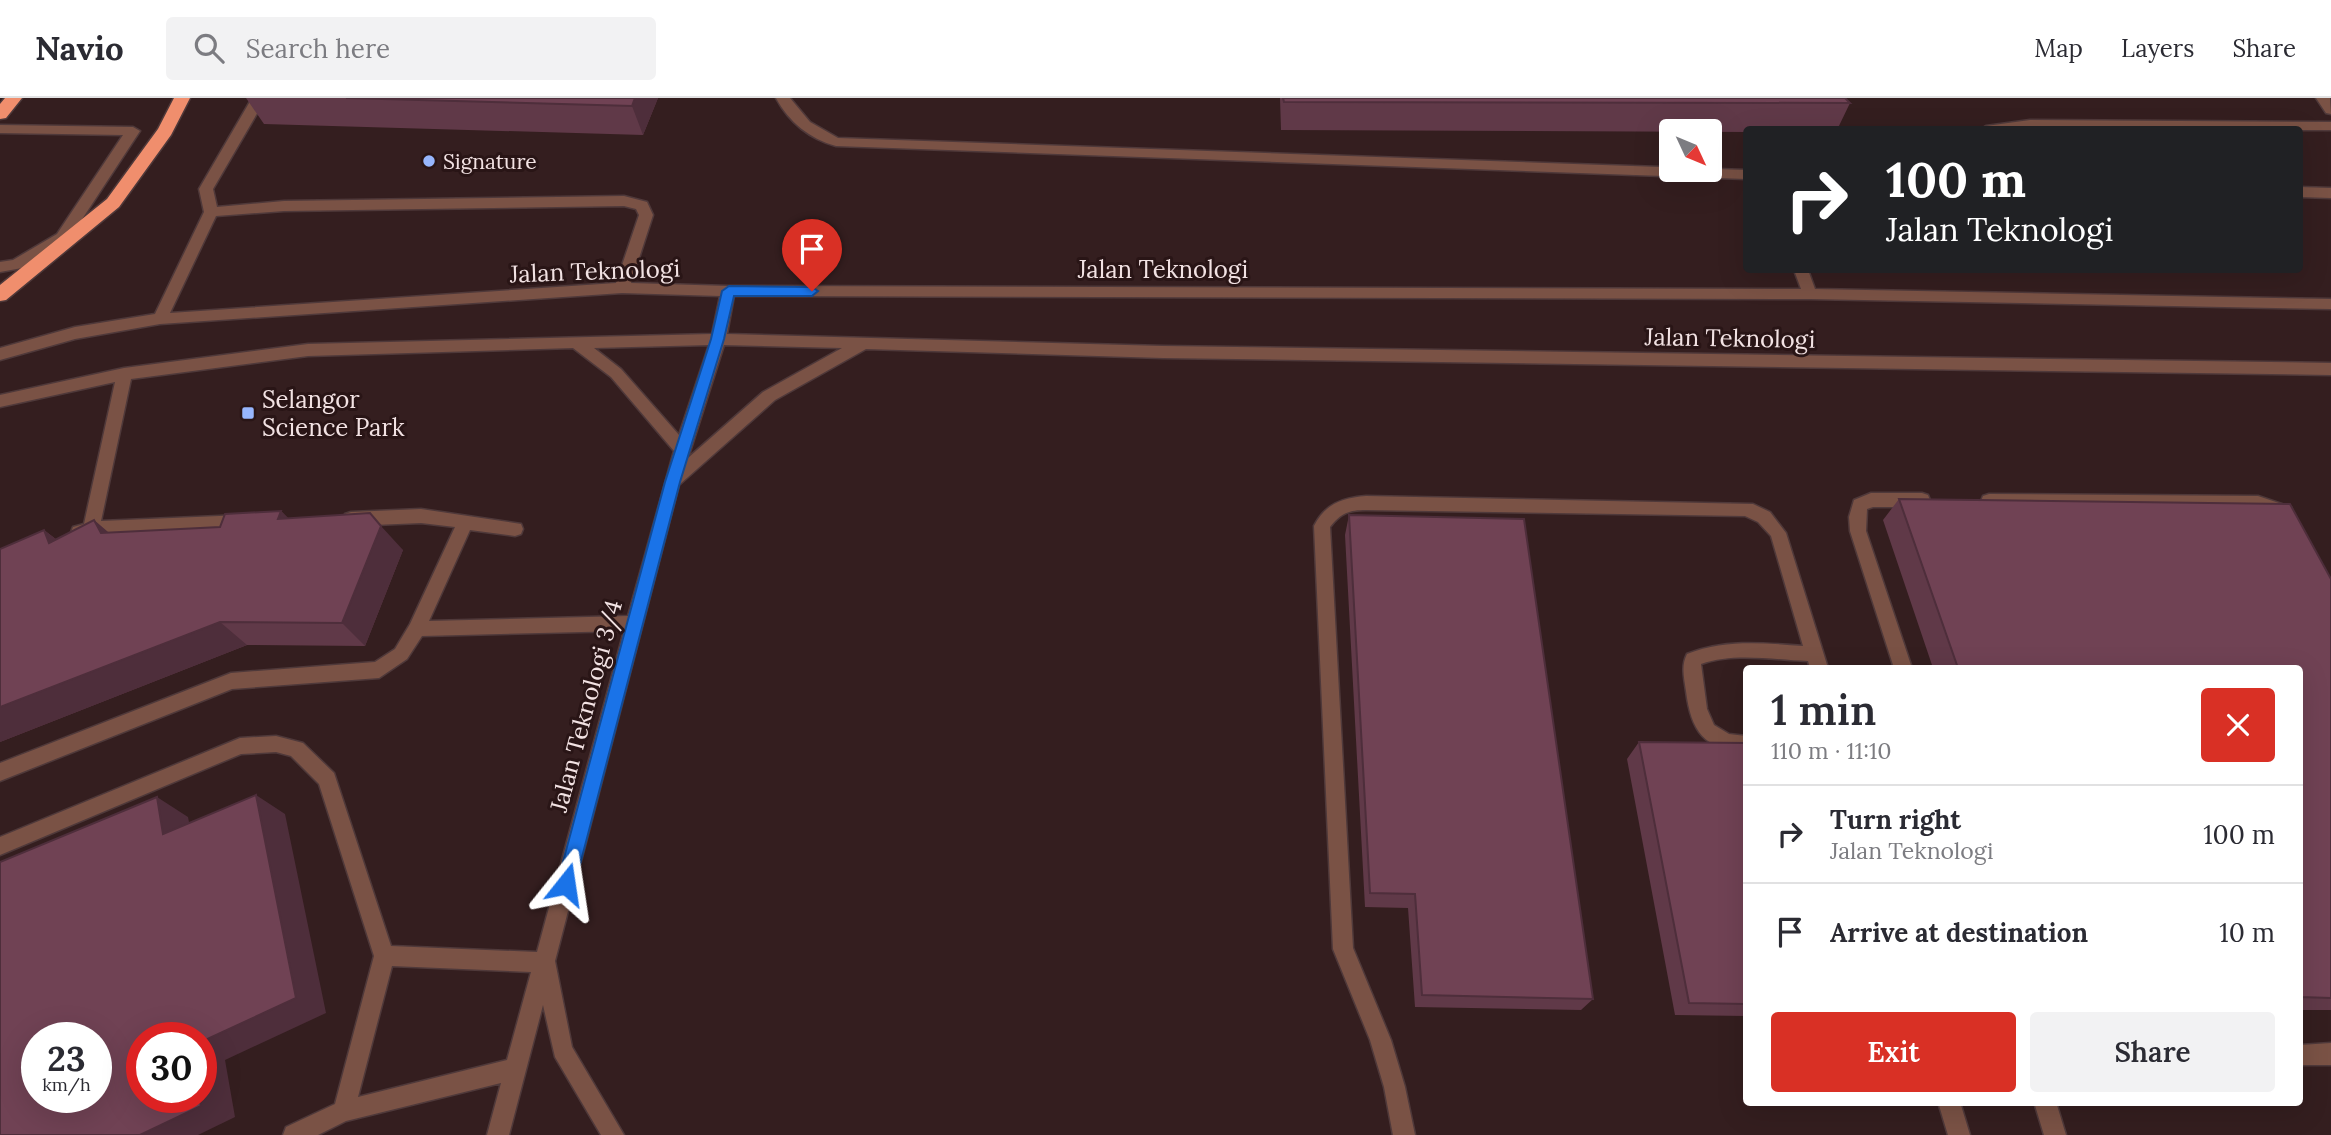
<!DOCTYPE html>
<meta charset="utf-8">
<style>
body{margin:0;font-family:Lora,serif;background:#f2f2f3;color:#2b2b33;height:100vh;display:flex;flex-direction:column;font-size:26px;white-space:nowrap}
*{box-sizing:border-box;margin:0}
p{font-size:23px;color:#7c7c81}
.icon{flex:none;width:38px;height:38px;fill:none;stroke:currentColor;stroke-width:2;stroke-linecap:round;stroke-linejoin:round}
.map{position:relative;flex:1;overflow:hidden}
.side{position:absolute;left:1743px;top:567px;width:560px;height:441px;display:flex;flex-direction:column;background:#fff;border-radius:7px;box-shadow:0 7px 28px #0002}
.side>*{flex:none}
.guide{position:absolute;left:1743px;top:28px;width:560px;height:147px;border-radius:7px;box-shadow:0 7px 28px #0002;background:#202124;color:#fff;overflow:hidden}
.needle{width:46px;rotate:134deg}
.tools{position:absolute;left:1659px;top:21px;display:grid;gap:14px}
.tools a{display:grid;place-items:center;width:63px;height:63px;border-radius:7px;background:#fff;box-shadow:0 7px 28px #0002;font-size:35px}
.speed{position:absolute;left:21px;top:924px;display:flex;gap:14px;font-size:35px;font-weight:700;text-align:center}
.speed>*{display:grid;place-content:center;width:91px;height:91px;border-radius:50%;background:#fff;box-shadow:0 7px 28px #0002;line-height:1}
.speed small{font-size:18px;font-weight:400}
.speed .limit{border:10px solid #d22;background:#fff;color:#111}
.pin{position:absolute;display:grid;place-items:center;width:60px;height:60px;color:#fff;margin:-72px -30px;border-radius:50% 50% 50% 0;rotate:-45deg;box-shadow:0 0 7px #0007}
.pin .icon{rotate:45deg}
.me{position:absolute;width:77px;margin:-38px;rotate:15deg;stroke-linejoin:round;filter:drop-shadow(0 0 5px #0008)}
.turn{display:flex;align-items:center;gap:24px;height:147px;padding:0 28px;font-size:32px}
.turn .icon{width:91px;height:91px;stroke-width:2.5}
.turn b{display:block;font-size:49px;line-height:60px}
.round{display:grid;place-items:center;flex:none;width:74px;height:74px;border-radius:7px;background:#f2f2f3}
.head{display:flex;align-items:center;justify-content:space-between;height:119px;padding:0 28px}
h1{font-size:42px;font-weight:600;line-height:52px}
.primary-button{display:flex;gap:14px;margin-top:auto;padding:14px 28px}
.primary-button a{flex:1;height:80px;border-radius:7px;background:#d93025;color:#fff;font-size:28px;font-weight:600;line-height:80px;text-align:center}
.primary-button a+a{background:#f2f2f3;color:#2b2b33}
ul{padding:0;list-style:none}
li{display:flex;align-items:center;gap:21px;height:98px;padding:0 28px;border-top:2px solid #e1e1e2}
li div{flex:1}
li b{display:block;font-size:26px}
li em{font-style:normal}
header{display:flex;align-items:center;gap:42px;box-sizing:border-box;height:98px;padding:0 35px;background:#fff;border-bottom:2px solid #e1e1e2}
header strong{font-size:33px}
nav{display:flex;gap:38px;margin-inline-start:auto;font-size:24px}
.search{width:490px;height:63px;background:#f2f2f3;display:flex;align-items:center;gap:18px;box-sizing:border-box;padding:0 24px;border-radius:7px;color:#7c7c81;font-size:26px}
.map>svg:first-child{display:block}
.lines{fill:none;stroke-linecap:round;stroke-linejoin:round}
.minor-casing{stroke:#4f393a;stroke-width:3}
.highway-casing{stroke:#4f393a;stroke-width:3}
.minor{fill:#7a5245;fill-rule:evenodd}
.highway{fill:#f08e6d;fill-rule:evenodd}
.wall{fill:#603948}
.shaded-wall{fill:#4e2e3b}
.building{fill:#704254;stroke:#4e2e3b;stroke-width:2;fill-rule:evenodd}
.route{fill:#1a73e8;stroke:#114b97;stroke-width:2}
.poi-dot{fill:#97b6fd;stroke:#291516;stroke-width:2.5}
.labels{text-anchor:middle;dominant-baseline:central;stroke-width:6;stroke-linejoin:round;paint-order:stroke}
.far-poi-label{font-size:21px;fill:#f2e2e3;stroke:#291516;text-anchor:start}
.street-label{font-size:24px;fill:#f2e2e3;stroke:#291516}
.poi-label{font-size:24px;fill:#f2e2e3;stroke:#291516;text-anchor:start}
</style>
<header>
<strong>Navio</strong>
<div class="search"><svg class="icon" aria-label="search" viewBox="0 0 24 24"><circle cx="10" cy="10" r="6"/><path d="M15 15l6 6"/></svg>Search here</div>
<nav><a>Map</a><a>Layers</a><a>Share</a></nav>
</header>
<div class="map">
<svg width="2331" height="1037" viewBox="0 0 2331 1037">
<rect width="100%" height="100%" fill="#341e1f"/>
<g class="lines">
<g class="minor-casing">
<path id="minor" d="M252,0H266L213,91L217,109L284,103L624,98L647,104L653,117L631,185L728,188L1801,191L1794,172H1808L1815,191L2331,201V211L1810,201L734,198L727,236L1163,248L2331,265V277L1163,260L866,251L775,302L679,387L555,863L572,949L624,1037H601L555,959L543,907L509,1037H487L501,985L346,1023L318,1037H283L286,1029L335,1006L374,858L319,686L291,658L276,654L241,656L0,757V739L240,640L276,638L303,645L334,675L391,848L537,854L624,533L422,538L407,561L379,580L232,591L0,683V665L231,575L375,564L395,551L410,526L455,429L421,425L351,428L345,426L343,421L345,416L351,414L421,411L521,426L523,431L521,436L515,438L470,432L429,523L628,518L674,353L611,279L573,250L308,258L131,281L101,423L243,417L249,419L251,424L249,429L243,431L91,437L79,441L73,439L71,434L73,429L84,426L115,284L0,309V297L124,270L308,246L712,236L720,198L622,195L160,226L75,241L0,262V250L75,229L155,216L204,114L199,91ZM624,108L636,111L639,117L616,185L170,215L216,118L284,113ZM709,247L679,337L621,271L594,250ZM724,247L842,250L763,294L688,360ZM392,868L531,874L507,962L358,999Z
M776,0H790L810,24L838,40L1746,72V81L836,48C810,41 789,24 776,0Z
M2316,0H2330L2331,16L2326,15Z
M2030,22L2331,24V32H1980L1986,28Z
M0,27L133,29L140,33L67,144L22,170L0,174V164L13,162L57,136L123,37L0,35Z
M2300,89L2331,90V100L2300,99Z
M1871,395H1922L1928,397L1930,402L1928,407L1922,409H1873L1867,411L1866,433L1912,570H1894L1850,433L1849,419L1854,402Z
M1989,396L2258,398L2291,409L2293,414L2291,419L2285,421L2258,412L1989,410L1983,408L1981,403L1983,398Z
M1366,398L1753,406L1770,414L1786,435L1828,570H1810L1808,563C1774,562 1734,554 1701,566L1707,611L1714,627L1729,636L1746,638V654C1704,652 1691,633 1686,593C1684,579 1681,568 1687,556C1724,541 1764,545 1803,548L1771,438L1758,424L1745,418L1366,412C1349,412 1341,415 1330,429L1353,850L1391,942L1405,989L1415,1037H1393L1384,989L1370,942L1333,851L1314,428C1325,406 1342,400 1366,398Z
M2331,945V967H2300V947Z
M1938,1004H1960L1970,1037H1948Z
M2034,1004H2056L2066,1037H2044Z"/>
</g>
<g class="highway-casing">
<path id="highway" d="M5,0H22L6,20L0,21V6Z
M174,0H190L171,37L119,109L6,202L0,203V187L107,101L158,31Z"/>
</g>
<use href="#minor" class="minor"/>
<use href="#highway" class="highway"/>
</g>
<path class="wall" d="M246,0H658L643,37L264,26Z
M1280,0H1845L1850,5L1837,32H1746V34L1281,32Z
M1899,401L2331,481V912H2300V570H1933L1883,422Z
M281,413L288,420L403,452L365,548L247,547L0,644L44,432L57,442L94,422L109,435L220,429Z
M1349,417L1593,901L1581,912L1415,909L1408,810L1365,809L1345,437Z
M1639,644L1746,645V918L1675,917L1627,661Z"/>
<path class="shaded-wall" d="M635,0H658L643,37L632,8Z
M281,413L305,438L278,421Z
M94,422L123,447L101,435Z
M381,428L403,452L365,548L342,525Z
M44,432L75,456L49,445Z
M220,524L247,547L0,644V609Z
M256,697L285,716L326,915L225,962L235,1019L198,1037H140L199,999H201V944Z
M157,699L188,719L195,755L163,736Z"/>
<path class="building" d="M346,0H635L632,8Z
M1283,0H1845L1850,5L1284,4Z
M1899,401L2290,406L2331,481V900L2300,899V570H1958Z
M281,413L278,421L370,415L381,428L342,525L220,524L0,609V451L44,432L49,445L94,422L101,435L220,429L225,416Z
M1349,417L1524,421L1593,901L1422,897L1415,796L1370,795Z
M1639,644L1746,645V906L1689,905Z
M256,697L296,900L201,944V940H142V999H199L201,1008L140,1037H0V764L157,699L163,736ZM37,940H96V999H37Z"/>
<path class="route" d="M729,188L812,189L818,193L812,198H734L724,241L680,384L575,786L572,792L566,794L559,792L557,786L665,384L711,241L722,193Z"/>
<g class="poi-dot">
<circle cx="429" cy="63" r="7"/>
<rect x="241" y="308" width="14" height="14" rx="3.5"/>
</g>
<g class="labels">
<g class="far-poi-label">
<text x="443" y="63">Signature</text>
</g>
<g class="street-label">
<text x="1163" y="171">Jalan Teknologi</text>
<text transform="translate(595 173) rotate(-2)">Jalan Teknologi</text>
<text transform="translate(1730 240) rotate(1)">Jalan Teknologi</text>
<text transform="translate(586 608) rotate(-75)">Jalan Teknologi 3/4</text>
</g>
<g class="poi-label">
<text x="262" y="301">Selangor<tspan x="262" dy="28">Science Park</tspan></text>
</g>
</g>
</svg>
<div class="tools">
<a><svg class="needle" viewBox="-14 -14 28 28"><path d="M0-13l5 13h-10z" fill="#e53935"/><path d="M0 13l5-13h-10z" fill="#7c7c81"/></svg></a>
</div>
<div class="speed"><div>23<small>km/h</small></div><div class="limit">30</div></div>
<div class="pin" style="left:812px;top:193px;background:#d93025"><svg class="icon" aria-label="arrive" viewBox="0 0 24 24"><path d="M6 21V4h12l-3 4 3 4H6"/></svg></div>
<svg class="me" style="left:566px;top:786px" viewBox="-20 -20 40 40"><path d="M0-17L14 15 0 8-14 15z" fill="#1a73e8" stroke="#fff" stroke-width="4"/></svg>
<div class="guide">
<div class="turn"><svg class="icon" aria-label="right" viewBox="0 0 24 24"><path d="M7 20v-9h11M14 6l5 5-5 5"/></svg><div><b>100 m</b>Jalan Teknologi</div></div>
</div>
<section class="side">
<div class="head"><div><h1>1 min</h1><p>110 m · 11:10</p></div><a class="round" style="background:#d93025;color:#fff"><svg class="icon" aria-label="close" viewBox="0 0 24 24"><path d="M6 6l12 12M18 6L6 18"/></svg></a></div>
<ul>
<li><svg class="icon" aria-label="right" viewBox="0 0 24 24"><path d="M7 20v-9h11M14 6l5 5-5 5"/></svg><div><b>Turn right</b><p>Jalan Teknologi</p></div><em>100 m</em></li>
<li><svg class="icon" aria-label="arrive" viewBox="0 0 24 24"><path d="M6 21V4h12l-3 4 3 4H6"/></svg><div><b>Arrive at destination</b></div><em>10 m</em></li>
</ul>
<div class="primary-button"><a>Exit</a><a>Share</a></div>
</section>
</div>
